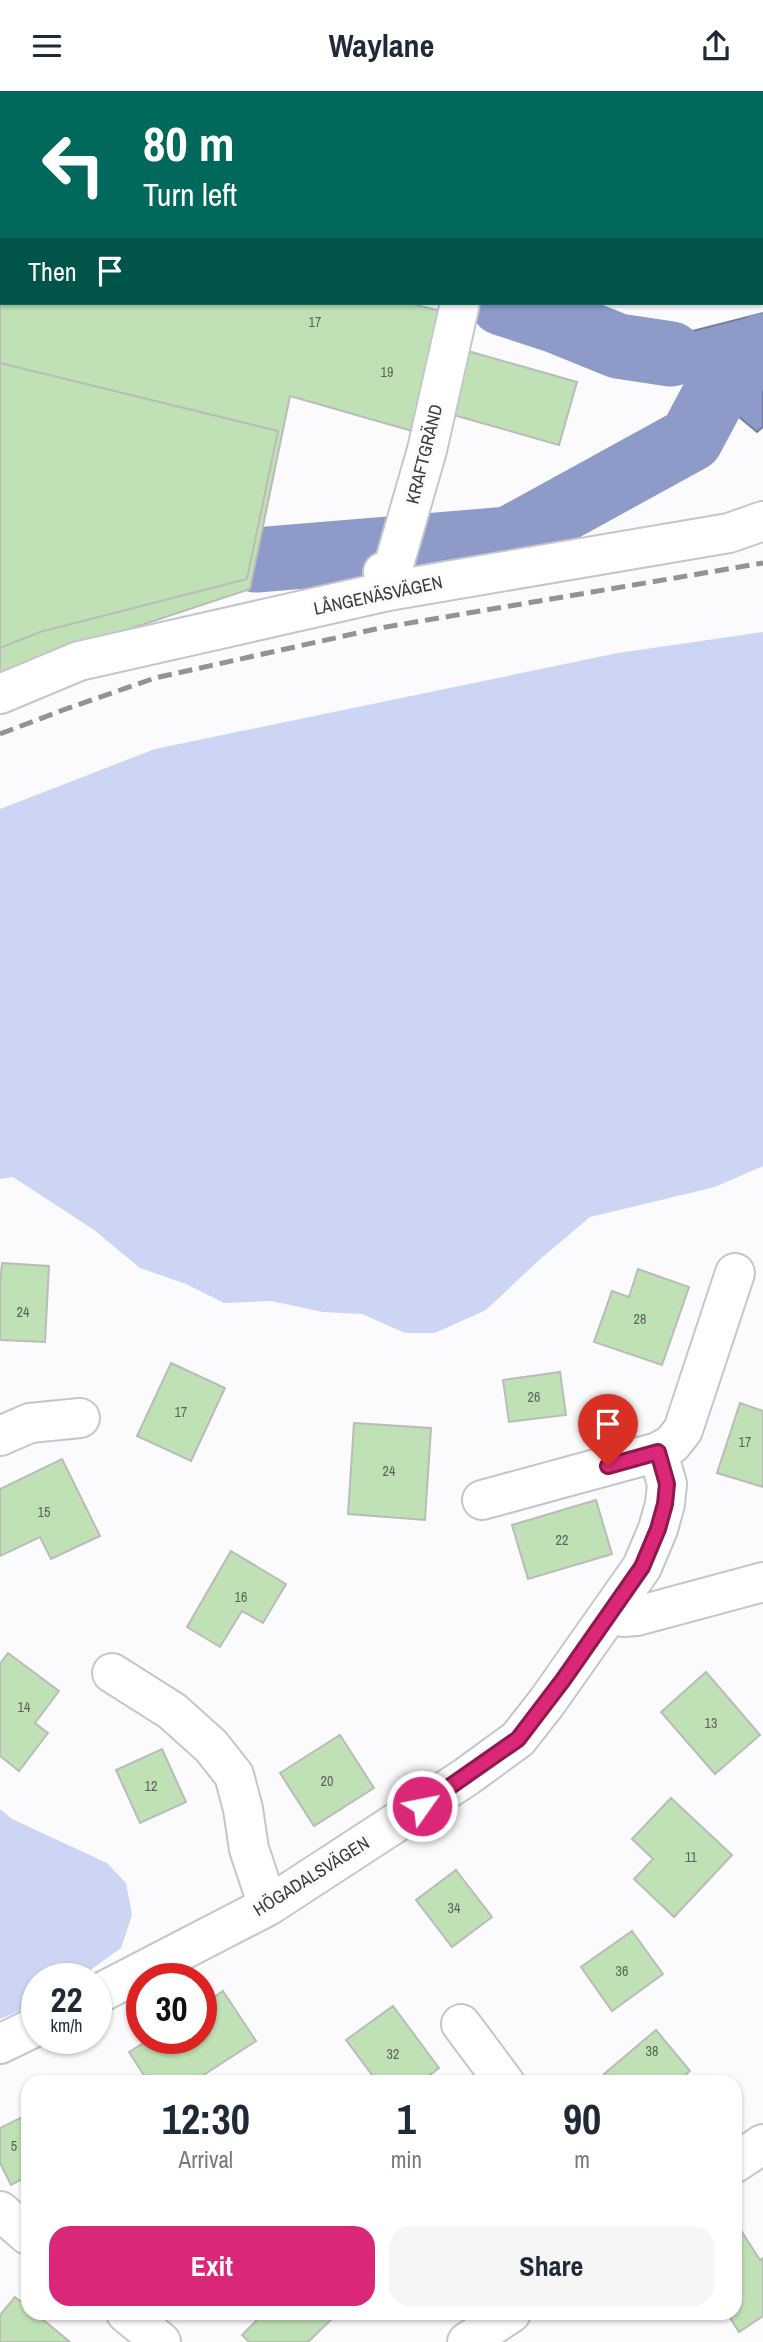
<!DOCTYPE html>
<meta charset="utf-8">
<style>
body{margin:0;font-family:"Archivo Narrow",sans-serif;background:#f6f6f7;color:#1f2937;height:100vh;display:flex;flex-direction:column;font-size:26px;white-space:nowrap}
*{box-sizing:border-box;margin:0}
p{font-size:23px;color:#747a83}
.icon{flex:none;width:38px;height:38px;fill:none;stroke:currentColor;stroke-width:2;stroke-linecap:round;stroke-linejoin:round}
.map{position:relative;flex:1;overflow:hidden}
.panel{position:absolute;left:21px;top:1984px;width:721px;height:245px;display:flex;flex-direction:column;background:#fff;border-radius:21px;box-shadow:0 2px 5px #0004}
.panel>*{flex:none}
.hud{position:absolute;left:0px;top:0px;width:763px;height:214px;box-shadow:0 2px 5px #0004;background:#00695c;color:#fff;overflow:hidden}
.speed{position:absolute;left:21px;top:1872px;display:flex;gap:14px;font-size:35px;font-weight:700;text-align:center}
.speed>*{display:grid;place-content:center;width:91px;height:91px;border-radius:50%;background:#fff;box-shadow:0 2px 5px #0004;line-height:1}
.speed small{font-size:18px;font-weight:400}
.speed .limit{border:10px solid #d22;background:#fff;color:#111}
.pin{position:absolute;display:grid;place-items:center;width:60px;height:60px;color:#fff;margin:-72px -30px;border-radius:50% 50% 50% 0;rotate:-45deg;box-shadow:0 0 7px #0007}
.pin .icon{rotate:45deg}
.me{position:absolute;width:77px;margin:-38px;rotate:57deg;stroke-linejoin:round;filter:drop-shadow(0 0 5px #0008)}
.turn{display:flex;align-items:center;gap:24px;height:147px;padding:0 28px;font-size:32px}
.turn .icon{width:91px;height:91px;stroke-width:2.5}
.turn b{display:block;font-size:49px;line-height:60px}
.then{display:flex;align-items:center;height:66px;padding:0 28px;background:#0003;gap:14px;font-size:26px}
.eta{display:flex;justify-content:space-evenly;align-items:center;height:119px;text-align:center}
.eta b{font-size:42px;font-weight:700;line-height:49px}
.button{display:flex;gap:14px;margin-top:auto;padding:14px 28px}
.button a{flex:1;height:80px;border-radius:21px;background:#db2777;color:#fff;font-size:28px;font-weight:700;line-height:80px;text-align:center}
.button a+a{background:#f6f6f7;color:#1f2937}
header{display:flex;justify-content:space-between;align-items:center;height:91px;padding:0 28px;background:#fff;font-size:32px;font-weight:700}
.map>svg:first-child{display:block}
.green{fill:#ccd5f4}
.water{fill:#8e9bc9;stroke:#757e9f;stroke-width:2}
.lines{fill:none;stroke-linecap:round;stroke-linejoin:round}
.river{stroke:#8e9bc9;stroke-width:65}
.building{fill:#c0e1b5;stroke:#b9bcb8;stroke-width:2}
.minor-casing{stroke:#c4c6ca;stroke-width:42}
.path{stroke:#b4b4b6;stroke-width:4.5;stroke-dasharray:3.5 5;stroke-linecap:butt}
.minor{stroke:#fff;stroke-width:38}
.rail{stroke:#939395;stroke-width:5;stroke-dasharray:14 7;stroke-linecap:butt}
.route-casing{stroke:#8e194d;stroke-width:18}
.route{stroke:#db2777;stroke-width:12}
.labels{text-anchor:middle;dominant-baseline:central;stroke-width:7;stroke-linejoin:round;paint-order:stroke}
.number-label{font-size:14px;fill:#5c645b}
.street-label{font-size:18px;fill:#3b3b3d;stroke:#fbfbfe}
</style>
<header><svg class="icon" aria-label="menu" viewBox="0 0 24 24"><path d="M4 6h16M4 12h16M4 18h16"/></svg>Waylane<svg class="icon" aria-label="share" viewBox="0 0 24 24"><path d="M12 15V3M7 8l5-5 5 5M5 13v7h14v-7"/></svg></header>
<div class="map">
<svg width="763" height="2251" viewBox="0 0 763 2251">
<rect width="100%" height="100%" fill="#fbfbfe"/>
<path class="green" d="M763,541V1075L715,1096L590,1126L538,1170L486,1219L435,1242H405L362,1223L323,1221L271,1210L224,1212L186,1193L140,1177L94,1139L13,1086L0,1088V718L155,658L618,562Z
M0,1718L12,1728L107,1772L126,1792L132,1824L121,1857L78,1888H37V1913L0,1928Z"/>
<path class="water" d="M763,222V336L757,341L714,305L671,263L669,246Z"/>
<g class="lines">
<path class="river" d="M502,212L554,229L618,255L671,263
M256,469L509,448L691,348L714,305L750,264L763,255"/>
</g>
<path class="building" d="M0,0H145L151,2H2V23L0,22Z
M0,106H2V212H408L441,220L412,340L290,305L250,498L24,573L0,583Z
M468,260L577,291L559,354L450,323Z
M0,272L278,340L247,488L40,541L0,557Z
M2,1172L49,1175L45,1251L0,1249V1194Z
M638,1178L689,1196L662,1274L594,1251L612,1200L629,1206Z
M171,1272L225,1297L191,1370L137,1345Z
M560,1281L566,1324L509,1331L503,1289Z
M740,1312L763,1320V1396L717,1382Z
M354,1332L431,1337L425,1429L348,1423Z
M62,1368L100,1445L51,1468L40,1446L0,1465V1398Z
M596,1409L612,1463L528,1488L512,1434Z
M231,1460L286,1493L263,1532L242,1520L220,1556L187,1536Z
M8,1562L59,1600L35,1632L48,1642L19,1680L0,1665V1573Z
M706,1581L760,1644L715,1683L661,1621Z
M340,1644L374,1697L314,1735L280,1682Z
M162,1658L186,1711L140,1732L116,1679Z
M671,1707L732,1764L674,1826L634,1788L653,1768L632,1748Z
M456,1779L492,1826L452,1856L416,1809Z
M632,1840L663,1883L612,1920L581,1876Z
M223,1900L256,1950L191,1992H149L129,1961L150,1948H201V1915Z
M393,1915L439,1977L419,1992H378L346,1949Z
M656,1939L690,1980L676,1992H610L604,1983Z
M28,2023V2085L11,2094L0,2072V2037Z
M742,2141L760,2169L763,2167V2225L739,2241L727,2222H735V2145Z
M15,2206L28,2216V2222H35L70,2251H0V2224Z
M264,2222H331L334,2226L308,2251H249L242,2244Z"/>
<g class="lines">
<g class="minor-casing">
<path id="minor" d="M592,2L594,0
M0,46H2
M761,123L763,121
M383,481L391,484L427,359L460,212
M0,603L79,570L388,500L729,442L763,430
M0,1345L30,1332L80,1327
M482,1409L658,1361L672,1353L683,1339L735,1182
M611,1521L623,1526L637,1525L763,1491
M112,1582L172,1620L211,1655L234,1684L243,1718L249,1758L268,1815
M96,1904L268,1815L466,1686L518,1648L547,1611L642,1476L658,1438L665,1413L667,1393L658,1361
M461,1933L505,1992
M0,1953L37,1935
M735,2072L763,2053
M0,2120L28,2144
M126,2222L161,2251
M467,2251L511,2222"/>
</g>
<path class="path" d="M393,0L399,2
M650,0L651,2
M742,2L744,0"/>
<use href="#minor" class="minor"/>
<path class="rail" d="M0,643L63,619L155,587L380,537L763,472"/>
</g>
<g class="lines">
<g class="route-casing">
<path id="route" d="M422,1715L518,1648L563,1589L642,1476L658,1438L665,1413L667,1393L658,1361L608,1375"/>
</g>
<use href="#route" class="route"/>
</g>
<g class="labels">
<g class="number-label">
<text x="315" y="231">17</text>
<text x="387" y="281">19</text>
<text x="23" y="1221">24</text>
<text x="640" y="1228">28</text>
<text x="534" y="1306">26</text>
<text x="181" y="1321">17</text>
<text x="745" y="1351">17</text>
<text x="389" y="1380">24</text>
<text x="44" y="1421">15</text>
<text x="562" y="1449">22</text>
<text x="241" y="1506">16</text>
<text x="24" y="1616">14</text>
<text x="711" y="1632">13</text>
<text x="327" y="1690">20</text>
<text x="151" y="1695">12</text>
<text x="691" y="1766">11</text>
<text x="454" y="1817">34</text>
<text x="622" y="1880">36</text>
<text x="652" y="1960">38</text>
<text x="393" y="1963">32</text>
<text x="14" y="2055">5</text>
</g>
<g class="street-label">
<text transform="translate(424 363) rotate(-76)">KRAFTGRÄND</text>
<text transform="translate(378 504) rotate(-12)">LÅNGENÄSVÄGEN</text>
<text transform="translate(311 1785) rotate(-32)">HÖGADALSVÄGEN</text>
</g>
</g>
</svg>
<div class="speed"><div>22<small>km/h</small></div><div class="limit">30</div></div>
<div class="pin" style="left:608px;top:1375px;background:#d93025"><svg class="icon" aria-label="arrive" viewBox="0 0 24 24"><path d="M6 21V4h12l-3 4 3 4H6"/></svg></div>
<svg class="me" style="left:422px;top:1715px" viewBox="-20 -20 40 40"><circle r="17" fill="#db2777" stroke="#fff" stroke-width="3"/><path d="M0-11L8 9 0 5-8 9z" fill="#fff"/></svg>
<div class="hud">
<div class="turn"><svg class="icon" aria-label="left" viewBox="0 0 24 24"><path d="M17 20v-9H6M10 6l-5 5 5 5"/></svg><div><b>80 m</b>Turn left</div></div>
<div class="then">Then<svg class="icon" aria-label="arrive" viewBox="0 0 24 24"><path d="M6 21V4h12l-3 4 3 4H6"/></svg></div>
</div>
<section class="panel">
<div class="eta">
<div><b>12:30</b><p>Arrival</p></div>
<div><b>1</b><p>min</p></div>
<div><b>90</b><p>m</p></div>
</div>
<div class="button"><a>Exit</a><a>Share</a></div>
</section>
</div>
